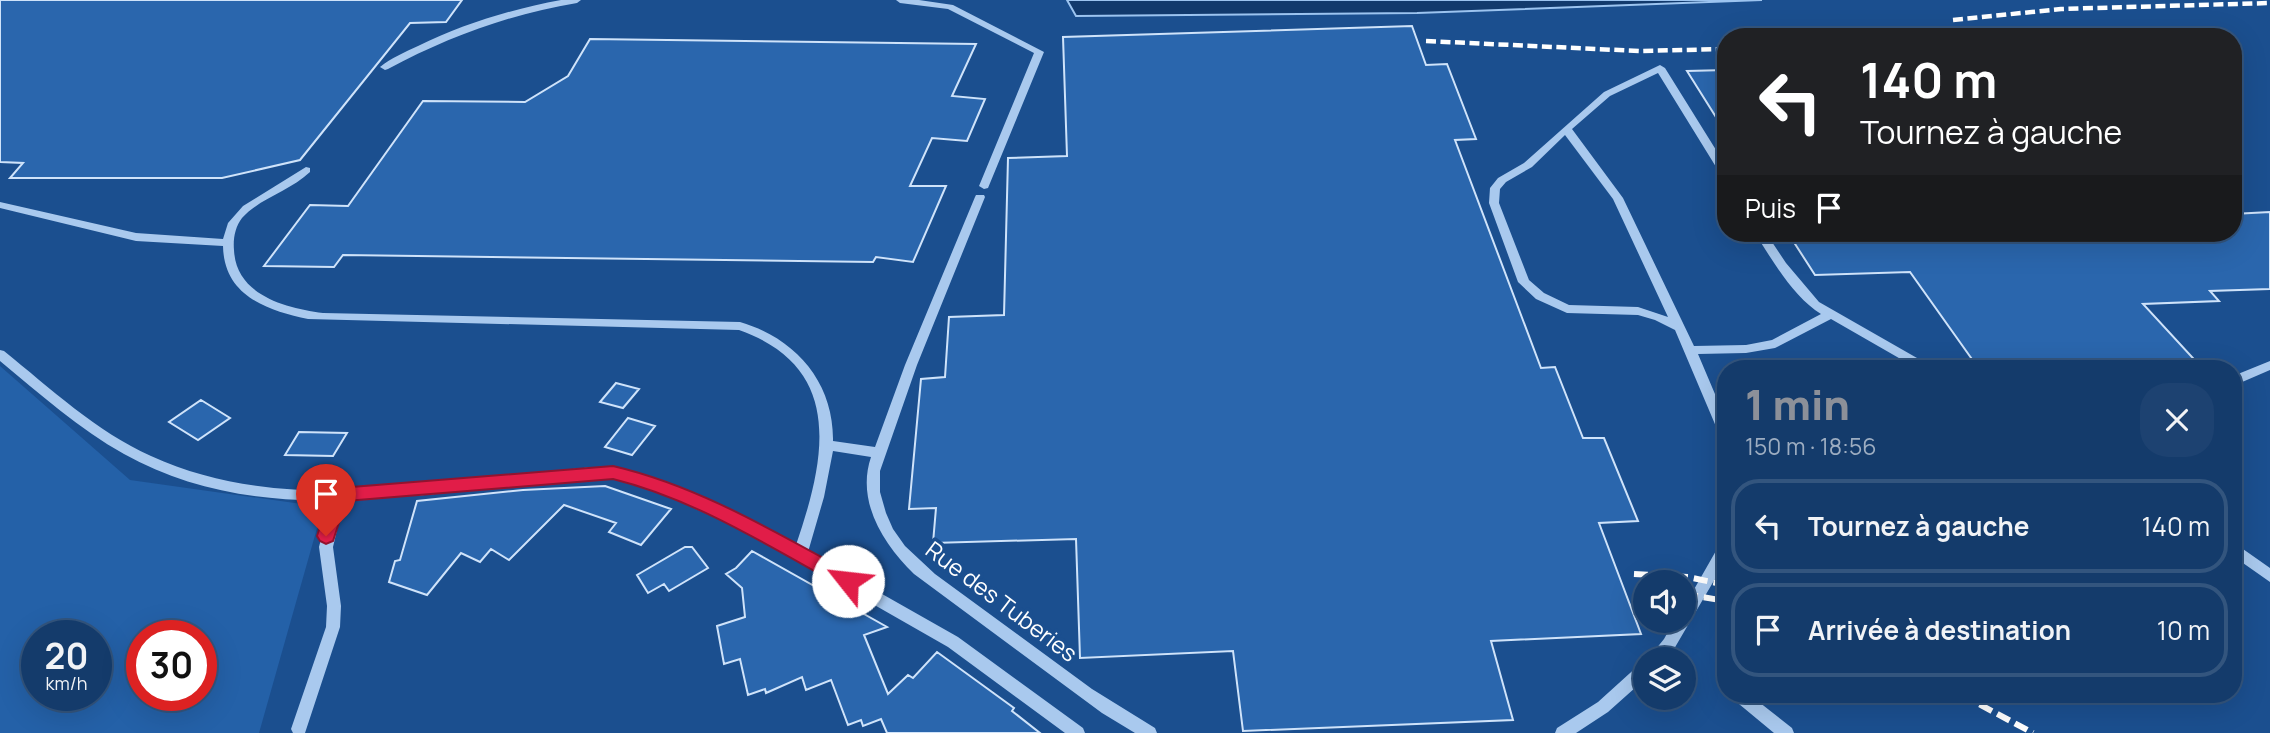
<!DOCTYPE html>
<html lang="fr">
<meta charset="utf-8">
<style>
body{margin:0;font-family:Manrope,sans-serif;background:#1d4271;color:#f1f3f6;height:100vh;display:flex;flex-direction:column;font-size:26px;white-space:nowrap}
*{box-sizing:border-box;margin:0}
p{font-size:23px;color:#9dadc1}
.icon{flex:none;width:38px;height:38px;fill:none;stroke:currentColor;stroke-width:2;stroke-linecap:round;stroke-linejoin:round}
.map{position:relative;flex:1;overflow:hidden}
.sheet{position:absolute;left:1717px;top:360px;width:525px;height:343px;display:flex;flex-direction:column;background:#143b6b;border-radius:28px;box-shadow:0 7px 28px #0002,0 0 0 2px #33557e}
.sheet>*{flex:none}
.hud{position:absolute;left:1717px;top:28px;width:525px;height:214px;border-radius:28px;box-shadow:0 7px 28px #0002,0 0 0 2px #33557e;background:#202124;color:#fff;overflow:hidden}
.controls{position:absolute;left:1633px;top:570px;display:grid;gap:14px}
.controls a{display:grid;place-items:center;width:63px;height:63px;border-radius:50%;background:#143b6b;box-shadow:0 7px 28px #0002,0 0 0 2px #33557e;font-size:35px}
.speed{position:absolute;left:21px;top:620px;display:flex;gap:14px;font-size:35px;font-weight:700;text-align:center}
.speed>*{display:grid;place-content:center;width:91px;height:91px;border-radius:50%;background:#143b6b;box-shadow:0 7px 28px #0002,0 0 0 2px #33557e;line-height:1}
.speed small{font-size:18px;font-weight:400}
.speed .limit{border:10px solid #d22;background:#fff;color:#111}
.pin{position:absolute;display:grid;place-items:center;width:60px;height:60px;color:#fff;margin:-72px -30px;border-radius:50% 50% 50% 0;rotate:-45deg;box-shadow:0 0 7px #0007}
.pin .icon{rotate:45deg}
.me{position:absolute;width:77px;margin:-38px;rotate:299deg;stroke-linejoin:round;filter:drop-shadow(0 0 5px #0008)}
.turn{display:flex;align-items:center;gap:24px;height:147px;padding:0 28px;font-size:32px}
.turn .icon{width:91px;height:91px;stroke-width:2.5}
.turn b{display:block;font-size:49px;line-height:60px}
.then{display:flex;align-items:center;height:66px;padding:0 28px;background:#0003;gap:14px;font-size:26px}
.round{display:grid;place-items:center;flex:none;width:74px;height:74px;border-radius:28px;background:#1d4271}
.overview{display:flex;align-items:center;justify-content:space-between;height:119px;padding:0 28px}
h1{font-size:42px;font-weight:800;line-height:52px;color:#8c9099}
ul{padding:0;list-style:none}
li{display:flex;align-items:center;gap:21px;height:94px;margin:0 14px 10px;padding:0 14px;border:4px solid #33557e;border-radius:28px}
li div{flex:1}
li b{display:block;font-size:26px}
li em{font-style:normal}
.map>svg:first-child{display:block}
.green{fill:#2461a8;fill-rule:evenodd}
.water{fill:#123a6d;stroke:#9cc4f0;stroke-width:2}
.building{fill:#2a66ad;stroke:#cfe3fa;stroke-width:2}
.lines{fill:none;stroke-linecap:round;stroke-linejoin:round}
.minor{fill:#a9c9ee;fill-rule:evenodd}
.rail-far1{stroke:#fff;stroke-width:4.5;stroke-dasharray:10 4.5;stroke-linecap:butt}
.rail{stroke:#fff;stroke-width:6;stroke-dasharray:14 6;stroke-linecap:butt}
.route{fill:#e11d48;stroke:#92132f;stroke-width:2}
.labels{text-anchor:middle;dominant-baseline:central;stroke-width:7;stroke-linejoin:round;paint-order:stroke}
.street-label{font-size:23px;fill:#fff;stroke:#1b4f8f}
</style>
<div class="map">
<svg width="2270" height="733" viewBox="0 0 2270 733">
<rect width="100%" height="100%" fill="#1b4f8f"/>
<path class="green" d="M0,366L130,480L323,507L259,733H0ZM37,635H96V695H37ZM142,635H201V695H142Z"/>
<path class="water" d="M1067,0H1762L1417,13L1076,16Z"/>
<path class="building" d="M0,0H462L446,22L410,23L300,160L222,178H10L23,163L0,162Z
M1412,26L1426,65L1447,64L1476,139L1455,140L1541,368L1555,367L1583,438H1604L1638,521L1599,523L1641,634L1491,641L1513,720L1243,731L1233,651L1080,658L1076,539L933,543L936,508L909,509L921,379L945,377L949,317L1004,315L1008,158L1067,156L1063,37Z
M590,39L976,44L952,96L985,99L967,141L932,138L910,186H946L913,262L876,257L873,262L343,255L334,267L264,266L310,205L348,206L423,101L525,102L568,76Z
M1726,70V133L1687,71Z
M2270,212V289L2210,291L2219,301L2143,304L2203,369H1979L1910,272L1815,275L1788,233H2233V214Z
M616,383L639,389L623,408L600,402Z
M201,400L230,418L198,440L169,422Z
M628,418L655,426L632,455L605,447Z
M299,432L347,433L333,456L285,455Z
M605,486L671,509L641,545L609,532L616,523L564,505L509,560L491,549L480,562L461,553L427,595L389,582L395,561L400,560L417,501L523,490Z
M685,547H692L708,568L669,591L664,584L648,593L637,575Z
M752,551L887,627L864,635L888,694L908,675L913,678L937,652L1014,708L1012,711L1040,733H887L881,719L863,726L861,720L848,725L831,680L806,690L802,677L766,693L765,689L748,695L740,659L724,664L717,626L745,617L742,588L726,574L736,568Z"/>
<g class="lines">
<path class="minor" d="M561,0H581L577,3C510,14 448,37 388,69L385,70L380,67C391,58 405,52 418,46C463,24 512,9 561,0Z
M896,0H919L953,5L1044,52L988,188L984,189L979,186L1034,53L948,9L900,3Z
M1660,65L1665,68L1726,166V178L1721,175L1658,73L1610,96L1572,129L1623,198L1694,346L1746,345L1772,340L1821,314C1794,298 1772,260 1755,233H1766L1786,263L1819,302L1931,366L1933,369H1918L1831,319L1775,348L1746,353L1698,354L1726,420V441L1721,440L1720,436L1675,330L1655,320L1638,315L1567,313L1536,299L1518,282L1489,203L1490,188L1498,178L1524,163L1604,92ZM1565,135L1613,199L1668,317L1638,307L1569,305L1544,293L1529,280L1499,203L1500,189L1506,182L1532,167Z
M306,167L310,168V172C290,191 260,198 242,218C235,227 233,239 234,250C236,295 285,308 323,313L740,322C795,338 834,382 833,441L875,447L905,365L975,197L976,195H984L985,197L917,365L880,471V492L886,513L893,529L905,546L935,574L1092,689L1155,728L1157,733H1135L1102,713L914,574C883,544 856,501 871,457L833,451L824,497L808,552L958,637L1083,728L1085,733H1065L948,647L745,531L645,486L613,477H594L425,495L344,500L333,547L341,606L340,627L305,733H293L291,729L326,627L327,606L319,547L331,500C260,502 186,489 124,454C79,429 40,394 0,361V350L4,351C50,388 97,432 151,456C289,519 450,480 594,467C633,467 667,484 703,500C734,514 765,529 796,545C825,460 846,368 739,330L308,319C267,310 224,296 223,246L136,241L0,208V202L136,233L223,239L228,223L243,206Z
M2270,361V370L2233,386V376Z
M1726,540V560L1674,649L1664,660H1647L1664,639L1674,621H1684V607L1721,542Z
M2233,542L2270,568V582L2233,556Z
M1645,662V679L1608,712L1576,733H1555L1557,728L1598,702L1640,664Z
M1738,695H1750L1792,728L1794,733H1774L1739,704L1736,699Z"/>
<path class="rail-far1" d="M1953,20L2061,9L2270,3
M1426,41L1639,51L1726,49"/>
<path class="rail" d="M1634,574L1688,577L1726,585
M1634,592H1645
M1684,594L1726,601
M1962,695L2033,733"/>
</g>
<path class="route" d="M613,466C699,486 777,533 854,575L857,581L854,586L848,589L841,586C769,546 694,499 613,479L346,501L333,541L326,544L320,541L317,536L330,495L333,490L339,488Z"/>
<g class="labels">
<g class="street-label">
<text transform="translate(1002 601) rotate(37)">Rue des Tuberies</text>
</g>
</g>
</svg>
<div class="controls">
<a><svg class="icon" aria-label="sound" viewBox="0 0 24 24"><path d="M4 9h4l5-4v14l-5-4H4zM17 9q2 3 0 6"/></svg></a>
<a><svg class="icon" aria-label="layers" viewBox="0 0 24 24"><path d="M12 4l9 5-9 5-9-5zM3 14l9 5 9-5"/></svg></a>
</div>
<div class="speed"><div>20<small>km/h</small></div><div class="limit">30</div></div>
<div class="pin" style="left:326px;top:536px;background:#d93025"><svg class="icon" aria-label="arrive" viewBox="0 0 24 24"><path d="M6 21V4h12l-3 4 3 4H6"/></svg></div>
<svg class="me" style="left:848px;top:581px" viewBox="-20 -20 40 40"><circle r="19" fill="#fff"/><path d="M0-13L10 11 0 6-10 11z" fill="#e11d48"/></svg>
<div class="hud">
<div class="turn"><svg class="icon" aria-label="left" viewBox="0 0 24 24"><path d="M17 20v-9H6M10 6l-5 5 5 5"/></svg><div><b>140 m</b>Tournez à gauche</div></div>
<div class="then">Puis<svg class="icon" aria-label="arrive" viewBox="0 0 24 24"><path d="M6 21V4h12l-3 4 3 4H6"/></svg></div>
</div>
<section class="sheet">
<div class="overview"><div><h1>1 min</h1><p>150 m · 18:56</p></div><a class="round"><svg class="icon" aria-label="close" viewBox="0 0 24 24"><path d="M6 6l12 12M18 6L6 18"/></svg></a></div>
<ul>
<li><svg class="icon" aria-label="left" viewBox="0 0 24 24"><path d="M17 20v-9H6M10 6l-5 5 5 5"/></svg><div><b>Tournez à gauche</b></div><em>140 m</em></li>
<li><svg class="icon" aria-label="arrive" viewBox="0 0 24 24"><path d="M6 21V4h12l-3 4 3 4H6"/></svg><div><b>Arrivée à destination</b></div><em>10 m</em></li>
</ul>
</section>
</div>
